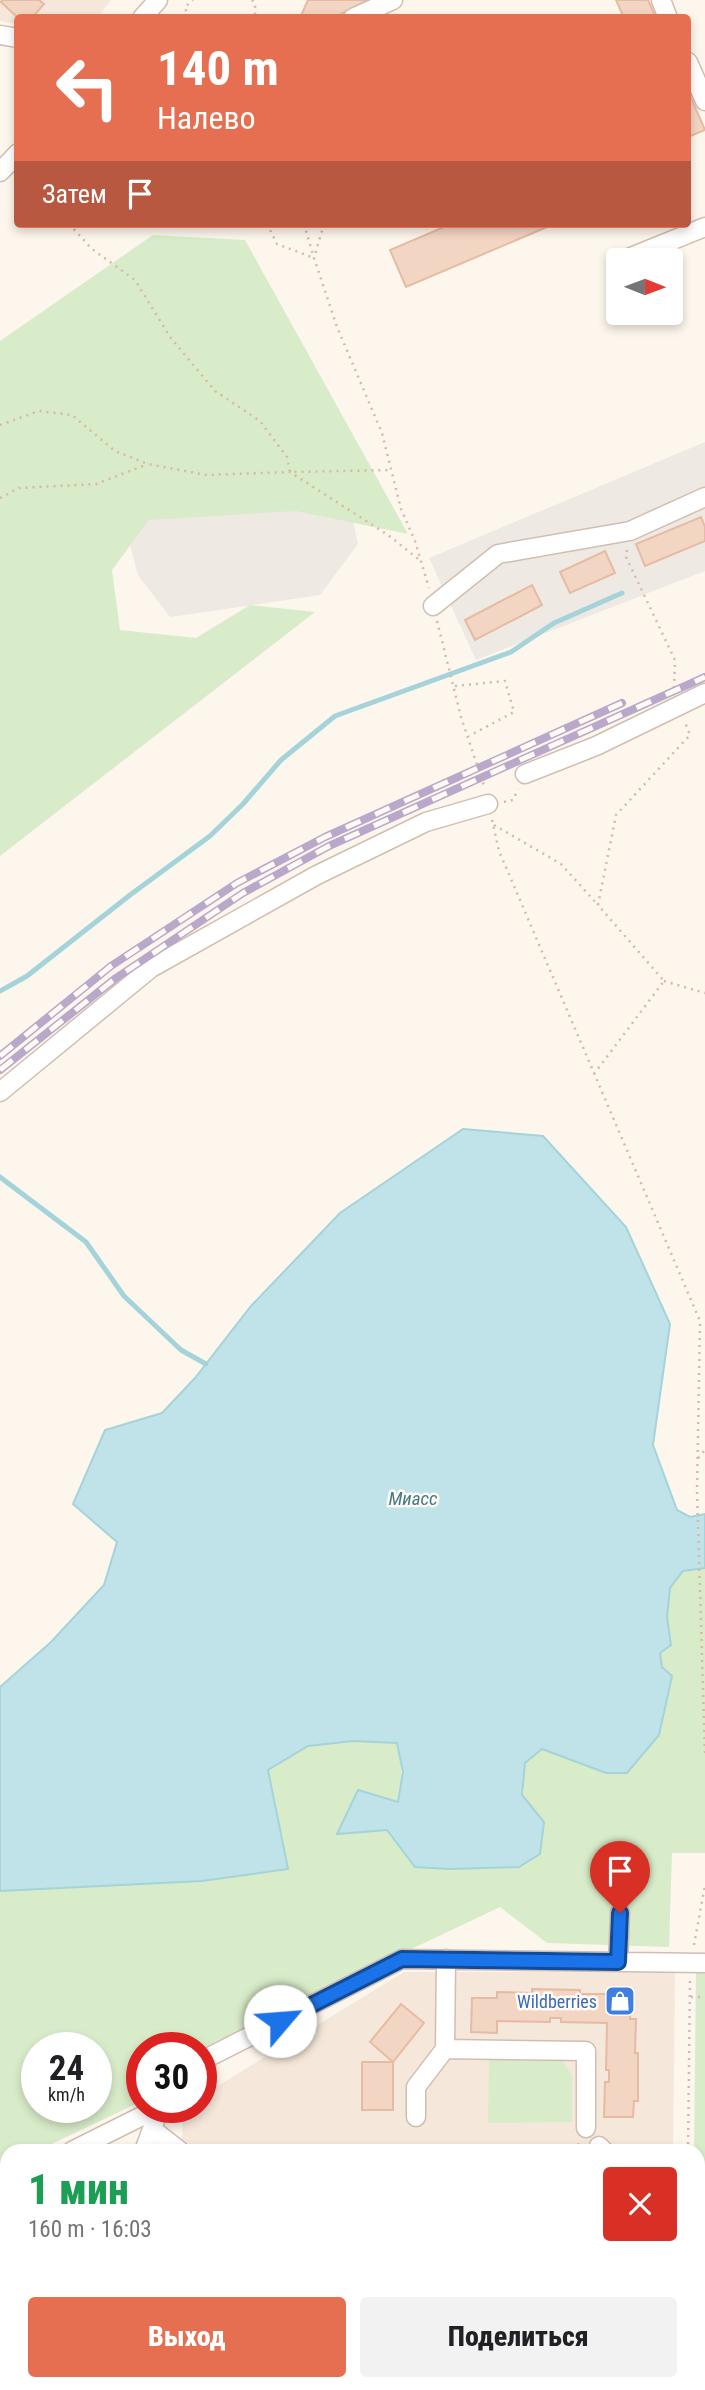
<!DOCTYPE html>
<html lang="ru">
<meta charset="utf-8">
<style>
body{margin:0;font-family:"Roboto Condensed",sans-serif;background:#f2f2f2;color:#202124;height:100vh;display:flex;flex-direction:column;font-size:26px;white-space:nowrap}
*{box-sizing:border-box;margin:0}
p{font-size:23px;color:#757577}
.icon{flex:none;width:38px;height:38px;fill:none;stroke:currentColor;stroke-width:2;stroke-linecap:round;stroke-linejoin:round}
.map{position:relative;flex:1;overflow:hidden}
.panel{position:absolute;left:0px;top:2144px;width:705px;height:247px;display:flex;flex-direction:column;background:#fff;border-radius:21px 21px 0 0;box-shadow:0 4px 10px #0003}
.panel>*{flex:none}
.banner{position:absolute;left:14px;top:14px;width:677px;height:214px;border-radius:7px;box-shadow:0 4px 10px #0003;background:#e76f51;color:#fff;overflow:hidden}
.needle{width:46px;rotate:91deg}
.buttons{position:absolute;left:606px;top:248px;display:grid;gap:14px}
.buttons a{display:grid;place-items:center;width:77px;height:77px;border-radius:7px;background:#fff;box-shadow:0 4px 10px #0003;font-size:35px}
.speed{position:absolute;left:21px;top:2032px;display:flex;gap:14px;font-size:35px;font-weight:700;text-align:center}
.speed>*{display:grid;place-content:center;width:91px;height:91px;border-radius:50%;background:#fff;box-shadow:0 4px 10px #0003;line-height:1}
.speed small{font-size:18px;font-weight:400}
.speed .limit{border:10px solid #d22;background:#fff;color:#111}
.pin{position:absolute;display:grid;place-items:center;width:60px;height:60px;color:#fff;margin:-72px -30px;border-radius:50% 50% 50% 0;rotate:-45deg;box-shadow:0 0 7px #0007}
.pin .icon{rotate:45deg}
.me{position:absolute;width:77px;margin:-38px;rotate:63deg;stroke-linejoin:round;filter:drop-shadow(0 0 5px #0008)}
.turn{display:flex;align-items:center;gap:24px;height:147px;padding:0 28px;font-size:32px}
.turn .icon{width:91px;height:91px;stroke-width:2.5}
.turn b{display:block;font-size:49px;line-height:60px}
.then{display:flex;align-items:center;height:66px;padding:0 28px;background:#0003;gap:14px;font-size:26px}
.round{display:grid;place-items:center;flex:none;width:74px;height:74px;border-radius:7px;background:#f2f2f2}
.head{display:flex;align-items:center;justify-content:space-between;height:119px;padding:0 28px}
h1{font-size:42px;font-weight:800;line-height:52px;color:#1e9e55}
.cta{display:flex;gap:14px;margin-top:auto;padding:14px 28px}
.cta a{flex:1;height:80px;border-radius:7px;background:#e76f51;color:#fff;font-size:28px;font-weight:800;line-height:80px;text-align:center}
.cta a+a{background:#f2f2f2;color:#202124}
.map>svg:first-child{display:block}
.residential{fill:#f5e8da}
.industrial{fill:#efe9e4}
.green{fill:#d8ecc9;fill-rule:evenodd}
.water{fill:#bfe3e8;stroke:#a5d3da;stroke-width:2}
.lines{fill:none;stroke-linecap:round;stroke-linejoin:round}
.stream{stroke:#a5d3da;stroke-width:5}
.building{fill:#f3d5c3;stroke:#e6bba3;stroke-width:2}
.minor-casing{stroke:#d1beb0;stroke-width:21}
.path{stroke:#d9b8a5;stroke-width:2.5;stroke-dasharray:2 5;stroke-linecap:butt}
.minor{stroke:#fff;stroke-width:18}
.rail-casing{stroke:#b9a8c9;stroke-width:8}
.rail{stroke:#fffaf3;stroke-width:5;stroke-dasharray:16;stroke-linecap:butt}
.route-casing{stroke:#114b97;stroke-width:18}
.route{stroke:#1a73e8;stroke-width:12}
.labels{text-anchor:middle;dominant-baseline:central;stroke-width:5;stroke-linejoin:round;paint-order:stroke}
.shop-label{font-size:18px;fill:#366cbe;stroke:#fffaf3;text-anchor:end}
.water-label{font-size:19px;font-style:italic;fill:#437c86;stroke:#fffaf3}
</style>
<div class="map">
<svg width="705" height="2390" viewBox="0 0 705 2390">
<rect width="100%" height="100%" fill="#fdf6ec"/>
<path class="residential" d="M0,0H111L98,17L18,18L17,24L0,21Z
M404,1972H675L673,2151H181L184,2107H201V2096Z
M7,2217V2384H91V2390H0V2221Z
M163,2384H669V2390H162Z"/>
<path class="industrial" d="M705,442V571L476,660L429,558Z
M278,498L352,516L358,544L320,595L170,617L138,575L128,537L154,504Z"/>
<path class="green" d="M153,235L245,240L408,534L296,511L149,520L112,570L120,630L196,638L250,605L315,612L0,856V341Z
M705,1568V1853H672L669,1947L547,1943L500,1907L201,2049L142,2048V2101L37,2151H7V2165L0,2168V1891L202,1881L288,1869L268,1770L308,1746L353,1741L398,1743C405,1781 402,1794 387,1830L415,1867L449,1869L519,1867L525,1764L542,1749L571,1760L628,1773L659,1735L672,1676L662,1667L660,1653L671,1644L667,1617L670,1587L683,1571ZM37,2048H96V2107H37Z
M696,1970L705,1972V2258H698V2151H694Z
M489,2060L562,2061L572,2075V2122L488,2123Z
M698,2281H705V2363L698,2362Z"/>
<path class="water" d="M463,1129L543,1136L626,1227L670,1324L653,1445L677,1510L690,1517L705,1514V1568L683,1571L670,1588L667,1617L671,1645L660,1653L662,1667L672,1676L659,1735L627,1773H606L542,1749L525,1763L522,1795L544,1822L540,1854L519,1867L449,1869L415,1867L387,1830L337,1834L358,1790L398,1802L403,1772L397,1743L353,1741L308,1746L268,1770L288,1869L202,1881L0,1891V1687L51,1642L104,1585L117,1542L73,1504L105,1430L162,1413L195,1378L251,1306L340,1213Z"/>
<g class="lines">
<path class="stream" d="M0,991L27,976L130,895L210,836L243,804L281,760L335,716L511,652L554,623L622,593
M0,1177L86,1242L124,1296L181,1350L206,1364"/>
</g>
<path class="building" d="M3,0H39L44,4L32,18H18L1,2Z
M308,0H368L333,18H300Z
M616,0H648L656,18H624Z
M688,91L705,130L688,137Z
M451,224H554L406,287L390,250Z
M701,517L705,527V541L645,566L636,544Z
M605,551L615,573L570,593L560,572Z
M532,585L542,605L475,640L465,620Z
M532,1989L580,1990V1994H630V2019H636L635,2053H638V2101H634L633,2117H604L605,2082H609V2070H606L607,2023L561,2022V2018H550V2022L497,2021V2033L471,2032L472,1998H497V1992L532,1993Z
M401,2004L424,2023L393,2062L370,2042Z
M362,2062H393V2110H362Z
M3,2245L7,2250V2287L0,2294V2248Z
M28,2384H92V2390H28Z
M175,2384H204V2390H175Z
M382,2384H424L430,2390H388Z"/>
<g class="lines">
<g class="minor-casing">
<path id="minor" d="M661,0L668,18
M142,18L158,0
M353,18L393,0
M0,35L18,38
M688,62L705,101
M0,172L18,153
M621,261L705,227
M433,606L498,554L630,531L705,497
M525,774L596,746L705,693
M0,1092L151,968L317,875L426,822L488,804
M446,1959L445,2049L586,2051V2128
M618,1962L620,1913
M201,2064L207,2058L402,1959L705,1963
M416,2117V2087L445,2049
M152,2129L180,2151
M599,2146L604,2151
M72,2151L160,2107
M144,2151L160,2107
M0,2187L7,2184
M698,2267H705
M698,2371H705
M7,2382V2365
M456,2384L462,2390
M113,2390V2384
M225,2390L226,2384
M519,2390L526,2384"/>
</g>
<path class="path" d="M252,0L255,3V18
M188,18L185,7L193,0
M69,224L92,249L135,280L170,337L215,391L260,421L287,457L290,472L392,470
M267,224L277,244L314,258
M304,224L314,258
M324,224L314,258L337,327L382,433L401,509L415,541L429,588
M0,425L39,411L72,415L115,451L148,464L206,475L290,472L388,535L422,562
M0,498L19,488L96,484L148,464
M627,550L626,557L675,660L674,689
M437,621L461,717L484,786
M455,686L505,681L514,712L469,736
M504,802L513,800L518,789
M492,820L499,851L700,1321L697,1491L705,1754
M494,825L561,864L598,905
M664,981L705,993
M594,1074L664,981L598,905L616,815L690,735L685,722
M698,1458L705,1450
M694,1945L705,1885
M691,1997H705
M574,2151L580,2142
M688,2151L690,1979
M0,2300L7,2293
M0,2333H7
M358,2390L361,2387L363,2390"/>
<use href="#minor" class="minor"/>
<g class="rail-casing">
<path id="rail" d="M0,1056L111,966L237,883L325,837L622,703
M0,1070L116,978L243,893L329,846L705,677"/>
</g>
<use href="#rail" class="rail"/>
</g>
<g class="lines">
<g class="route-casing">
<path id="route" d="M280,2021L402,1959L618,1962L620,1913"/>
</g>
<use href="#route" class="route"/>
</g>
<defs>
<g id="shop-square" transform="scale(1.575)"><rect x="-9" y="-9" width="18" height="18" rx="4" fill="#3f7fe0" stroke="#fffaf3"/><path d="M-5-2.5h2.3a2.7 3.5 0 0 1 5.4 0H5L5.5 6h-11ZM-1.5-2.5h3a1.5 2.3 0 0 0-3 0Z" fill="#fff"/></g>
</defs>
<g fill-rule="evenodd">
<use href="#shop-square" x="620" y="2001"/>
</g>
<g class="labels">
<g class="shop-label">
<text x="597" y="2001">Wildberries</text>
</g>
<g class="water-label">
<text x="413" y="1498">Миасс</text>
</g>
</g>
</svg>
<div class="buttons">
<a><svg class="needle" viewBox="-14 -14 28 28"><path d="M0-13l5 13h-10z" fill="#e53935"/><path d="M0 13l5-13h-10z" fill="#757577"/></svg></a>
</div>
<div class="speed"><div>24<small>km/h</small></div><div class="limit">30</div></div>
<div class="pin" style="left:620px;top:1913px;background:#d93025"><svg class="icon" aria-label="arrive" viewBox="0 0 24 24"><path d="M6 21V4h12l-3 4 3 4H6"/></svg></div>
<svg class="me" style="left:280px;top:2021px" viewBox="-20 -20 40 40"><circle r="19" fill="#fff"/><path d="M0-13L10 11 0 6-10 11z" fill="#1a73e8"/></svg>
<div class="banner">
<div class="turn"><svg class="icon" aria-label="left" viewBox="0 0 24 24"><path d="M17 20v-9H6M10 6l-5 5 5 5"/></svg><div><b>140 m</b>Налево</div></div>
<div class="then">Затем<svg class="icon" aria-label="arrive" viewBox="0 0 24 24"><path d="M6 21V4h12l-3 4 3 4H6"/></svg></div>
</div>
<section class="panel">
<div class="head"><div><h1>1 мин</h1><p>160 m · 16:03</p></div><a class="round" style="background:#d93025;color:#fff"><svg class="icon" aria-label="close" viewBox="0 0 24 24"><path d="M6 6l12 12M18 6L6 18"/></svg></a></div>
<div class="cta"><a>Выход</a><a>Поделиться</a></div>
</section>
</div>
